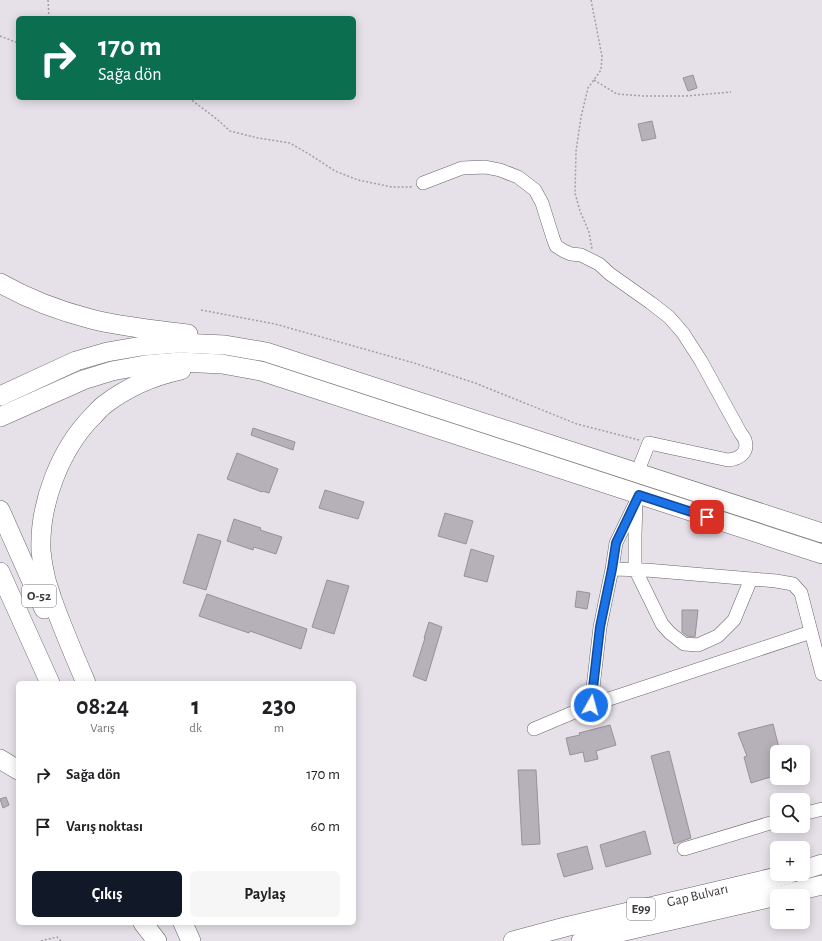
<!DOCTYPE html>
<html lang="tr">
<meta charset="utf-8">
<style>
body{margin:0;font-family:"Alegreya Sans",sans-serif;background:#f6f6f6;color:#202124;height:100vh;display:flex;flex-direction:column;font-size:15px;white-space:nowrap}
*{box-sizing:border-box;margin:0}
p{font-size:13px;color:#757577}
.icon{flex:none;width:22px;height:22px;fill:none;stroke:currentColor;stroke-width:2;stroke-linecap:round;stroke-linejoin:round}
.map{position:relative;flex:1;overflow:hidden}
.details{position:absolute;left:16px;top:681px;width:340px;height:244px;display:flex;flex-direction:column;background:#fff;border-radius:6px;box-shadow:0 2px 10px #0003}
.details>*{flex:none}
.hud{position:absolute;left:16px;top:16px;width:340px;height:84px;border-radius:6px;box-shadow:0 2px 10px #0003;background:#0b6e4f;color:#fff;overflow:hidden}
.controls{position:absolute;left:770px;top:745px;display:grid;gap:8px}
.controls a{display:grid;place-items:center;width:40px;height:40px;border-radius:6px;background:#fff;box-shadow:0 2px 10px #0003;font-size:20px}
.pin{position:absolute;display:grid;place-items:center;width:34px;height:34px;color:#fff;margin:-17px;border-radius:8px;box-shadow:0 2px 6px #0006}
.me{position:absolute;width:44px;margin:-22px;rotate:7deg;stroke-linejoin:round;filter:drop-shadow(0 0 3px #0008)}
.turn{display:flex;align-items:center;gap:14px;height:84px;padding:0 16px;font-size:18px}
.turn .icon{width:52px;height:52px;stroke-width:2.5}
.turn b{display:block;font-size:28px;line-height:34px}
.eta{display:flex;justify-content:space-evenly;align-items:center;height:68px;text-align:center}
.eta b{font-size:24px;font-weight:600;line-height:28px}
.cta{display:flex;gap:8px;margin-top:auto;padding:8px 16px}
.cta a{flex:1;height:46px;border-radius:6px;background:#111827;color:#fff;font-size:16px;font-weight:600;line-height:46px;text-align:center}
.cta a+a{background:#f6f6f6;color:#202124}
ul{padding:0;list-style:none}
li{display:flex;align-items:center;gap:12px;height:52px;padding:0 16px}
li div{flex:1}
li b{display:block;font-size:15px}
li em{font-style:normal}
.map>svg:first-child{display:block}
.building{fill:#b6b0b8;stroke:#979198}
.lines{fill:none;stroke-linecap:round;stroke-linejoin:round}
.minor-casing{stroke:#6a646c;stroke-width:14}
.highway-casing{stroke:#6a646c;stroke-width:20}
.path{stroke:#a39ea5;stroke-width:1.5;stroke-dasharray:2 2;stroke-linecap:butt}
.minor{stroke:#fff;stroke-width:13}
.highway{stroke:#fff;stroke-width:19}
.route-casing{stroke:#114b97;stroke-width:10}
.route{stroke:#1a73e8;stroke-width:7}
.labels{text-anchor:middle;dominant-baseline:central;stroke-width:3.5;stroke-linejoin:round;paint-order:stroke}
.shield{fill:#fff;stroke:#777578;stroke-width:1}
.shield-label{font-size:13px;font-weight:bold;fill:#3d3a3e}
.street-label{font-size:14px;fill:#3d3a3e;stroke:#fff}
</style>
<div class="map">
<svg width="822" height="941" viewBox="0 0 822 941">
<rect width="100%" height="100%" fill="#e6e0e8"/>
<path class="building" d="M693,75L697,88L688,91L683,78Z
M652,121L656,138L642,141L638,124Z
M253,428L295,442L293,450L251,435Z
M237,453L278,469L269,493L262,491V492L227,479Z
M325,490L364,502L358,519L319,508Z
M445,513L473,521L466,544L438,536Z
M234,519L261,528L260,530L282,537L276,554L254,547L253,550L227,541Z
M198,534L221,541L206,590L183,583Z
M471,549L494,556L487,582L464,576Z
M327,580L349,586L334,634L312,627Z
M577,591L590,593L587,609L575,607Z
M207,594L261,613L307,629L301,649L250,631L249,633L199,616Z
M682,610H698L695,637L687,636L682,632Z
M429,622L442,627L426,681L413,676L425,638H424Z
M773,724L780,752H777V775L751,783L744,757L747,756L738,733Z
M610,725L616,745L596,751L598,759L585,762L583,752L570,755L566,738L580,735L579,733Z
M669,751L691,838L674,844L651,756Z
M518,770H536L540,844L522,845Z
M6,797L9,805L3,808L0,799Z
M645,831L651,854L606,867L600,845Z
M587,846L593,869L564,877L557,854Z"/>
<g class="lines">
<g class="minor-casing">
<path id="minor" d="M423,183L462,168L485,167L500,170L518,177L535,190L542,203L553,238L556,246L564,251L571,254L581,255L599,264L610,274L651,303L669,317L683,333L701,361L740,432C741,434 744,437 745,440C749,453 739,459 728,460L649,443L637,473
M636,500L635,535V569L662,624L670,633L684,644L698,645L718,636L734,620L751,579
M612,569L646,570L776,581L793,584L801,593L822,674
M591,705L600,627L612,569L616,543L634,506
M534,729L591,705L811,632
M803,814L822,809
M684,849L777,821"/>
</g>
<g class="highway-casing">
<g id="highway">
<path d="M0,283C28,299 60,311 91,319C122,327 155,330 188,334"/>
<path d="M0,396L76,361L107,352L142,346L179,343L225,345L266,352L822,533"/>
<path d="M0,417L83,380L112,371L145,365L180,362L222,364L261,371L822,554"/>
<path d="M0,510L44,609"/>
<path d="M0,572L50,683"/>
<path d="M86,683C74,655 62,627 52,599C50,591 46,583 45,575C43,568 42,559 41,551C39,504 60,449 93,416C97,412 100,408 104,405C126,388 153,376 181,370"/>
<path d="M0,759L18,770"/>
<path d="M803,870L822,864"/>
<path d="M778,896L822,885"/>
<path d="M143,923L157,941"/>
<path d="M183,923L191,941"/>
<path id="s1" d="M513,941L565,927L789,874"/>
<path d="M581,941L777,896"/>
</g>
</g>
<path class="path" d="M48,0L49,18
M591,0L602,56L601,70L588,88L581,117L576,151L575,193L580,211L589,232L592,249
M0,36L18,43
M594,80L617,94L643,96H686L731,92
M189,98L218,120L230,131L258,138L290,143L309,154L335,171L358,180L392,187H410L413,186
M201,310L275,324L414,363L475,383L577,424L639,440
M41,941L57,937L61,941"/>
<use href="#minor" class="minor"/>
<use href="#highway" class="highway"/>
</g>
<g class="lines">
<g class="route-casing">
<path id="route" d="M591,705L600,627L612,569L616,543L639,495L707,517"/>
</g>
<use href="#route" class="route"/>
</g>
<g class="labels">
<g class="shield">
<rect x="22" y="585" width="34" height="22" rx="3"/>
<rect x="627" y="898" width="28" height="22" rx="3"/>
</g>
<g class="shield-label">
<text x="39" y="596">O-52</text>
<text x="641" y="909">E99</text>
</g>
<g class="street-label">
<text stroke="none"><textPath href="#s1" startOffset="190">Gap Bulvarı</textPath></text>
</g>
</g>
</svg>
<div class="controls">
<a><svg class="icon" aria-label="sound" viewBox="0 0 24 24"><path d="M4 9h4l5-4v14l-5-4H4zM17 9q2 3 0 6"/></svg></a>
<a><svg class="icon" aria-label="search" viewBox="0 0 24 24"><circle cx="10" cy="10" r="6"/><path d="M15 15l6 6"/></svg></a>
<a>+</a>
<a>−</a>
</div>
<div class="pin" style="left:707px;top:517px;background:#d93025"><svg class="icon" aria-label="arrive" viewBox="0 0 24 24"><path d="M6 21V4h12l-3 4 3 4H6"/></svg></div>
<svg class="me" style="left:591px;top:705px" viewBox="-20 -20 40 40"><circle r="17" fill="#1a73e8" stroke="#fff" stroke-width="3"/><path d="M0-11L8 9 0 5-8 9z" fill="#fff"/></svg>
<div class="hud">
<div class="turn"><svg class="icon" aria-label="right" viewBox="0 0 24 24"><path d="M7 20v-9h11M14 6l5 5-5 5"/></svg><div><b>170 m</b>Sağa dön</div></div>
</div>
<section class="details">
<div class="eta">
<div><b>08:24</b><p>Varış</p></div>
<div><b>1</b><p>dk</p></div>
<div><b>230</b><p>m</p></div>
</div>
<ul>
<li><svg class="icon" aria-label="right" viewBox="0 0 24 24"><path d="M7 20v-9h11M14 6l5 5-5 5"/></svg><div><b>Sağa dön</b></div><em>170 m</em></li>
<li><svg class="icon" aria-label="arrive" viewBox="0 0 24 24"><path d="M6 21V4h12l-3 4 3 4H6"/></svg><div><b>Varış noktası</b></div><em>60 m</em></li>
</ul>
<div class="cta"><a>Çıkış</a><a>Paylaş</a></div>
</section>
</div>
